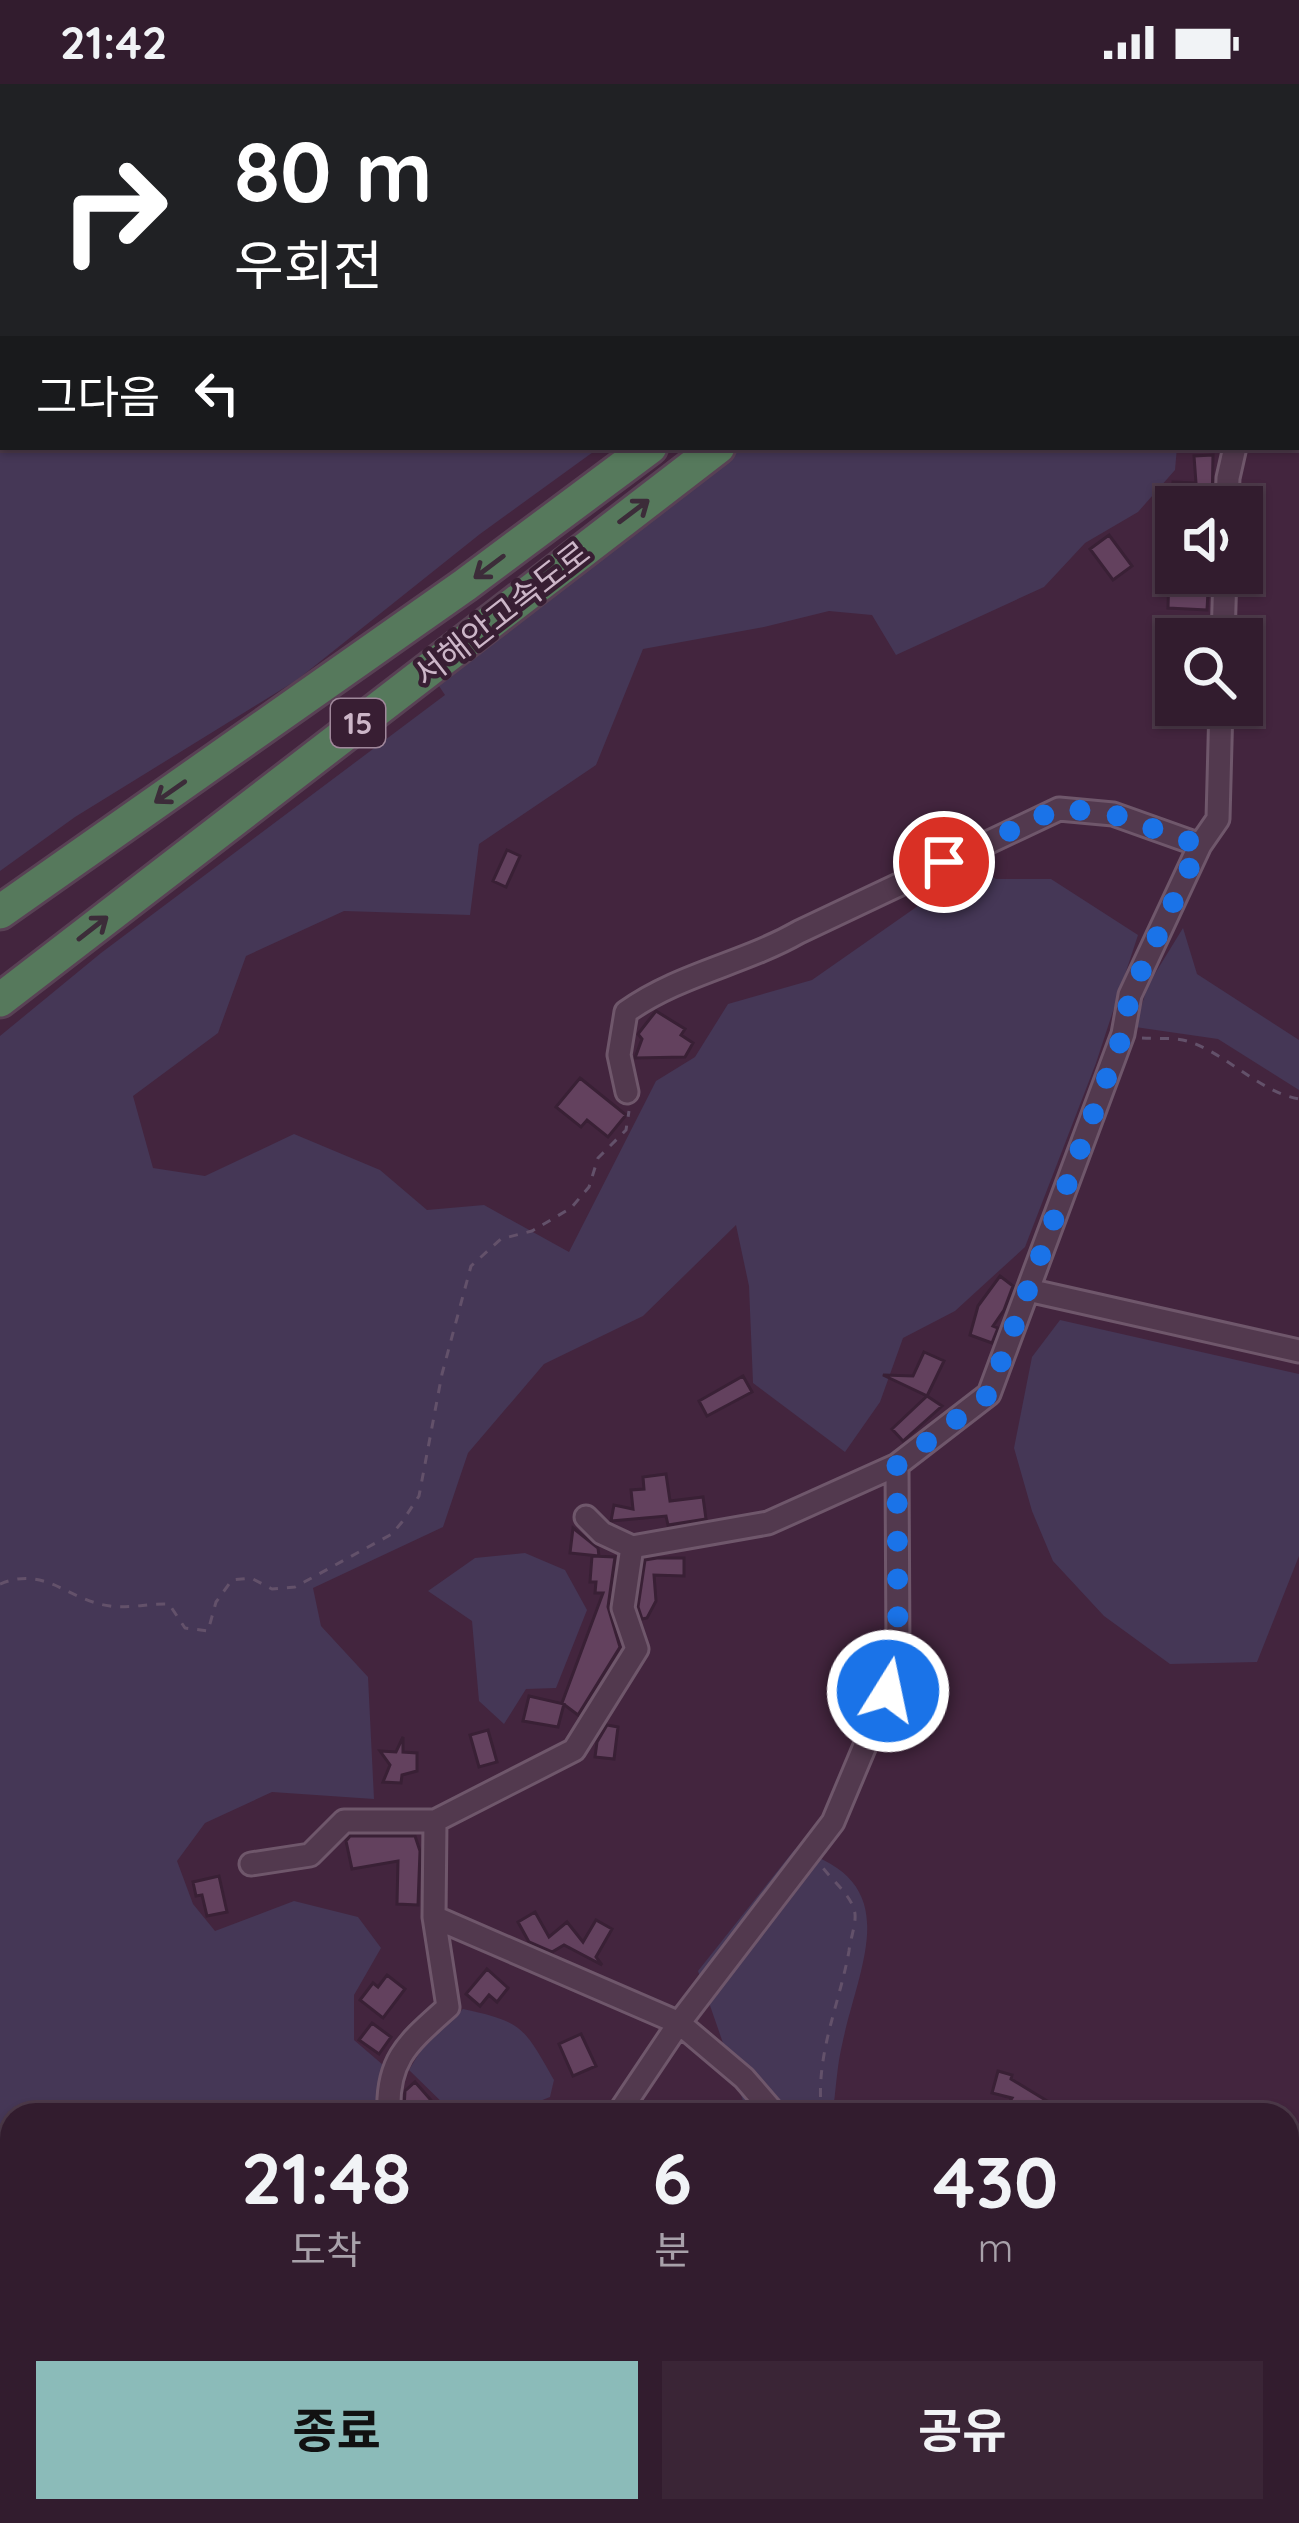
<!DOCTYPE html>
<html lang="ko">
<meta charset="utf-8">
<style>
body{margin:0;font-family:Quicksand,"Noto Sans KR",sans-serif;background:#3a2536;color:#f1f3f6;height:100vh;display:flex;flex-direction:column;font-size:45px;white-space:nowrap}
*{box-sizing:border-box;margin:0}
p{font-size:39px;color:#a8a1aa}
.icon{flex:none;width:66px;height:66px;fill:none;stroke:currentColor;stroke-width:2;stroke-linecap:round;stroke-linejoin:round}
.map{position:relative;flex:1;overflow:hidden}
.drawer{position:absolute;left:0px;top:2019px;width:1299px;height:420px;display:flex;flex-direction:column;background:#321c2e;border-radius:36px 36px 0 0;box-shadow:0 3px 9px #0004,0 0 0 3px #4d3a4a}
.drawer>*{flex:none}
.guide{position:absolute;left:0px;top:0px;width:1299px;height:366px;box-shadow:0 3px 9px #0004,0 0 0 3px #4d3a4a;background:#202124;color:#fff;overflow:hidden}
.buttons{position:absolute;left:1155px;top:402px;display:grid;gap:24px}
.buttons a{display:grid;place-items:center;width:108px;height:108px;border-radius:0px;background:#321c2e;box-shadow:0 3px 9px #0004,0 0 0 3px #4d3a4a;font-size:60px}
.pin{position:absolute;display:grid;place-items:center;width:102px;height:102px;color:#fff;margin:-51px;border:6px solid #fff;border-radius:50%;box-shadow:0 3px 12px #0007}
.me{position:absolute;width:132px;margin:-66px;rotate:10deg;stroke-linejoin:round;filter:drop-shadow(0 0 9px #0008)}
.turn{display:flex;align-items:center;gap:42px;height:252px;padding:0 36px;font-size:54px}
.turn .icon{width:156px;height:156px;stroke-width:2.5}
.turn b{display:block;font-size:84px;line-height:102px}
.then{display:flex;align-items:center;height:114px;padding:0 36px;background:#0003;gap:24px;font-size:45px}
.eta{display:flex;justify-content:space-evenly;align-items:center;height:204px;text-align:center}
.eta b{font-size:72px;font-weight:700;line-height:84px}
.primary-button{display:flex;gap:24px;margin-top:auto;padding:24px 36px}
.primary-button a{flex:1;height:138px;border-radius:0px;background:#8bbbb9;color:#111;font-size:48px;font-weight:700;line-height:138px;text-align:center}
.primary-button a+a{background:#3a2536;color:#f1f3f6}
.status{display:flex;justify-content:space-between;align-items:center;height:84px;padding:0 60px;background:#321c2e;direction:ltr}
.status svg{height:33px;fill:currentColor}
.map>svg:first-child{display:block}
.green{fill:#453756}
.building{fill:#63415e;stroke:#392035;stroke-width:3}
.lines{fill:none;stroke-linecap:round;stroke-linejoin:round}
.minor-casing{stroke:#6f576b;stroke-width:27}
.major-casing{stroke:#5b4357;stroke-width:33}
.highway-casing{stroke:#594155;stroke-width:39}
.path{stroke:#63516a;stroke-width:3;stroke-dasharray:9 9;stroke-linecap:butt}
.minor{stroke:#52394e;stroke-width:21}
.major{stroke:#72576e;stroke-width:27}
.highway{stroke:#56795c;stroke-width:33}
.oneway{stroke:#3c2c39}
.route{stroke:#1a73e8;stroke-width:21;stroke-dasharray:0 37.8}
.labels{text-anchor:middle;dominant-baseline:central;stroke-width:9;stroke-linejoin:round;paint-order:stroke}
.shield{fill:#381e33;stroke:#a0889b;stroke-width:3}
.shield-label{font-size:30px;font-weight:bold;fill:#ccb6c8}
.street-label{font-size:33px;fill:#ccb6c8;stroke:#381e33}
</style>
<div class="status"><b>21:42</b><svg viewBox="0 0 49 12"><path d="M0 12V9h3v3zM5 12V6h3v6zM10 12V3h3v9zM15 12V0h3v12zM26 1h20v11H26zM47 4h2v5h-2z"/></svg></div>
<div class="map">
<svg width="1299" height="2439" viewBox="0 0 1299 2439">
<rect width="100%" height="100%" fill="#43253e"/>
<path class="green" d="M0,0L519,3H3V363H600L480,450L297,596L75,733L0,787Z
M730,363H1074L1080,368L1177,363L1175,386L1138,428L1085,459L1044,503L896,571L872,531L829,527L764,543L643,565L596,681L479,760L470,831L344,827L246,872L218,949L133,1012L153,1084L205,1092L294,1050L380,1086L427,1126L484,1121L569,1168L656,997L695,973L728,920L812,896L975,782L996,795H1051L1138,851L1096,979L1025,1163L955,1227L903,1254L880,1318L845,1368L753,1299L749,1202L736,1141L643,1232L544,1280L468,1369L443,1443L313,1504L321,1542L368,1593L374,1715L272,1708L205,1739L177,1777L193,1820L215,1847L294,1817L358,1833L381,1864L354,1911V1956L390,1987L383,2031H12V2427H361L354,2439H0V952L101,869L445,611L431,590Z
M1183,844L1197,890L1299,956V1006L1218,955L1135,943L1148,901Z
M1060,1236L1299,1290V1472L1257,1578L1170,1580L1104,1532L1053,1477L1032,1427L1014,1364L1032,1273Z
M525,1469L565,1486L587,1526L556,1604L526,1605L504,1640L479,1617L472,1537L428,1507L475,1474Z
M795,1765C908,1798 859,1879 842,1961C837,1982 836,2005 833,2027L829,2031H748L698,1887Z
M463,1925C523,1938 524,1943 554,1996L550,2013L505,2031H455L409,1986L424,1961Z
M1287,2216L1299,2218V2439H382L386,2427H1287Z"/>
<path class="building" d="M1213,371L1212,423H1172L1173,398L1196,399L1194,372Z
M1109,451L1132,482L1113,496L1090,465Z
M1169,489H1209L1207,526L1168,524Z
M507,766L520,772L506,803L493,797Z
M656,927L685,945L681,951L693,959L685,973L635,974L642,955L638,950Z
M580,994L626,1031L608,1053L587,1036L581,1043L556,1023Z
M1000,1192L1013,1202L1004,1226L993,1242L998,1244L992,1259L970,1251L978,1222Z
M924,1268L944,1277L927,1312L942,1322L903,1357L892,1345L927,1312L883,1291L913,1292Z
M743,1292L752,1308L707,1332L699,1317Z
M666,1390L670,1417L703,1413L706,1435L668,1441L666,1432L611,1437L614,1421L633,1425L631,1406L644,1405L643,1393Z
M573,1444L598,1464L599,1472L570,1469Z
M592,1472L615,1473L608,1523L620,1563L578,1631L562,1619L603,1509H595L596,1498H590Z
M657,1474H684V1492L654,1491L656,1517L647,1534L642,1535L638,1523L645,1476Z
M529,1612L564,1620L558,1643L523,1637Z
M607,1641L618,1643L614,1675L595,1673L597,1658Z
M488,1646L497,1678L479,1683L470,1651Z
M403,1653V1668L417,1669V1687L402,1691L401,1699L383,1698L390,1681L380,1667L396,1668Z
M350,1752H415L420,1767L418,1821L397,1820L398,1777L352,1785L346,1757Z
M219,1792L227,1828L207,1832L202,1811L196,1812L193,1798Z
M535,1828L549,1853L567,1838L583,1858L596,1836L612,1845L596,1873L602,1881L564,1861L552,1868L529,1858L518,1838Z
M487,1885L508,1904L497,1918L489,1911L480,1922L466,1910Z
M387,1891L405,1905L383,1934L360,1916L373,1899L378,1903Z
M372,1939L391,1953L379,1970L359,1956Z
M581,1950L596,1982L573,1992L559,1960Z
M998,1987L1012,1991L1011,1995L1070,2031H1001L1012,2014L992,2009Z
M415,1998L444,2031H409L404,2025L405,2007Z"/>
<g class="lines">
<g class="minor-casing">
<path id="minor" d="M1089,3L1093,0
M1227,423L1228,394L1235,363
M1223,555L1225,489
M627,1008L619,971L626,928C679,890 743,880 799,848L1059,725L1113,730L1200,761
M1028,1206L1299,1267
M586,1433L602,1449L632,1463
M251,1780L310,1771L344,1737H435
M620,2027L679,1939L833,1738L888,1607L898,1570L897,1381
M389,2031C386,1975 409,1958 448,1923L434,1833
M776,2031L744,1994L679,1939L434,1833L435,1737L574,1666L637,1565L623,1524L632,1463L768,1439L897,1381L989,1310L1123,950L1130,911L1200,761L1218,735L1221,621"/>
</g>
<g class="major-casing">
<path id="major" d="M754,0L763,3
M651,3L670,0
M1296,167H1299
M0,206L3,205"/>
</g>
<g class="highway-casing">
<path id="highway" d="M1132,3L1136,0
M1186,3L1190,0
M0,828L465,501L650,363
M0,916L718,363"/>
</g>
<path class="path" d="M1142,954C1157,955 1176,953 1190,958C1228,971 1260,1008 1299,1015
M0,1500C46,1481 66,1516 110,1522C129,1525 150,1519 169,1520L185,1544L208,1547L216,1518L232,1496L251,1494L272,1505L295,1503L392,1450L402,1438L419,1412L442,1290L471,1182L501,1155L532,1147L571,1124L589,1103L598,1074L626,1046L629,1027
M822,2031C814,1974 839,1922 849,1867C850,1856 856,1841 855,1830C853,1813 833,1797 823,1784
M1287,2233L1294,2226L1299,2227
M364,2439L369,2427
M813,2439L815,2427"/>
<use href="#minor" class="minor"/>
<use href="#major" class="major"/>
<use href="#highway" class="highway"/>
</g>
<defs><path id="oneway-shaft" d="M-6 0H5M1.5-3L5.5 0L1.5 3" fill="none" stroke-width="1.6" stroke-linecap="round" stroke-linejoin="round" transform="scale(3)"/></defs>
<g class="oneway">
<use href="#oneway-shaft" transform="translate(634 427) rotate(-37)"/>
<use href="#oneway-shaft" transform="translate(489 483) rotate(143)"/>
<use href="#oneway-shaft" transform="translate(170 708) rotate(145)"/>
<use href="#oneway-shaft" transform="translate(93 844) rotate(-38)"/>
</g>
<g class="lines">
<path class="route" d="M888,1607L898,1570L897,1381L989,1310L1123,950L1130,911L1200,761L1112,730L1059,724L944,778"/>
</g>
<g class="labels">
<rect class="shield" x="331" y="615" width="54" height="48" rx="9"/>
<g class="shield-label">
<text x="358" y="639">15</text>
</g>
<g class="street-label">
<text transform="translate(501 529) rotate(-38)">서해안고속도로</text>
</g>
</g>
</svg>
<div class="buttons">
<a><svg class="icon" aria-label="sound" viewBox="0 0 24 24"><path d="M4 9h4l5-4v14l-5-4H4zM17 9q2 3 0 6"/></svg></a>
<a><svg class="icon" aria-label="search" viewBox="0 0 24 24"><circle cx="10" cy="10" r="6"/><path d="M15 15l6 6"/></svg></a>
</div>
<div class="pin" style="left:944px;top:778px;background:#d93025"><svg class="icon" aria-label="arrive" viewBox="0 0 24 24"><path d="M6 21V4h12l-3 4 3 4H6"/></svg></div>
<svg class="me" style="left:888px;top:1607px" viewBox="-20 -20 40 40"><circle r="17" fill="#1a73e8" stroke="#fff" stroke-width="3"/><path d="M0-11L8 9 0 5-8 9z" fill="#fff"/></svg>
<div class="guide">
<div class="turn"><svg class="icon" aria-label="right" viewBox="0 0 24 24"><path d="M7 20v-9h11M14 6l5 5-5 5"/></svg><div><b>80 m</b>우회전</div></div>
<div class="then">그다음<svg class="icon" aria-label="left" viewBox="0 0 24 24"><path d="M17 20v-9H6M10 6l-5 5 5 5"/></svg></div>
</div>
<section class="drawer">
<div class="eta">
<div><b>21:48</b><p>도착</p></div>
<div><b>6</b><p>분</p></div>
<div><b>430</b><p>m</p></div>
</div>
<div class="primary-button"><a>종료</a><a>공유</a></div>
</section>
</div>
